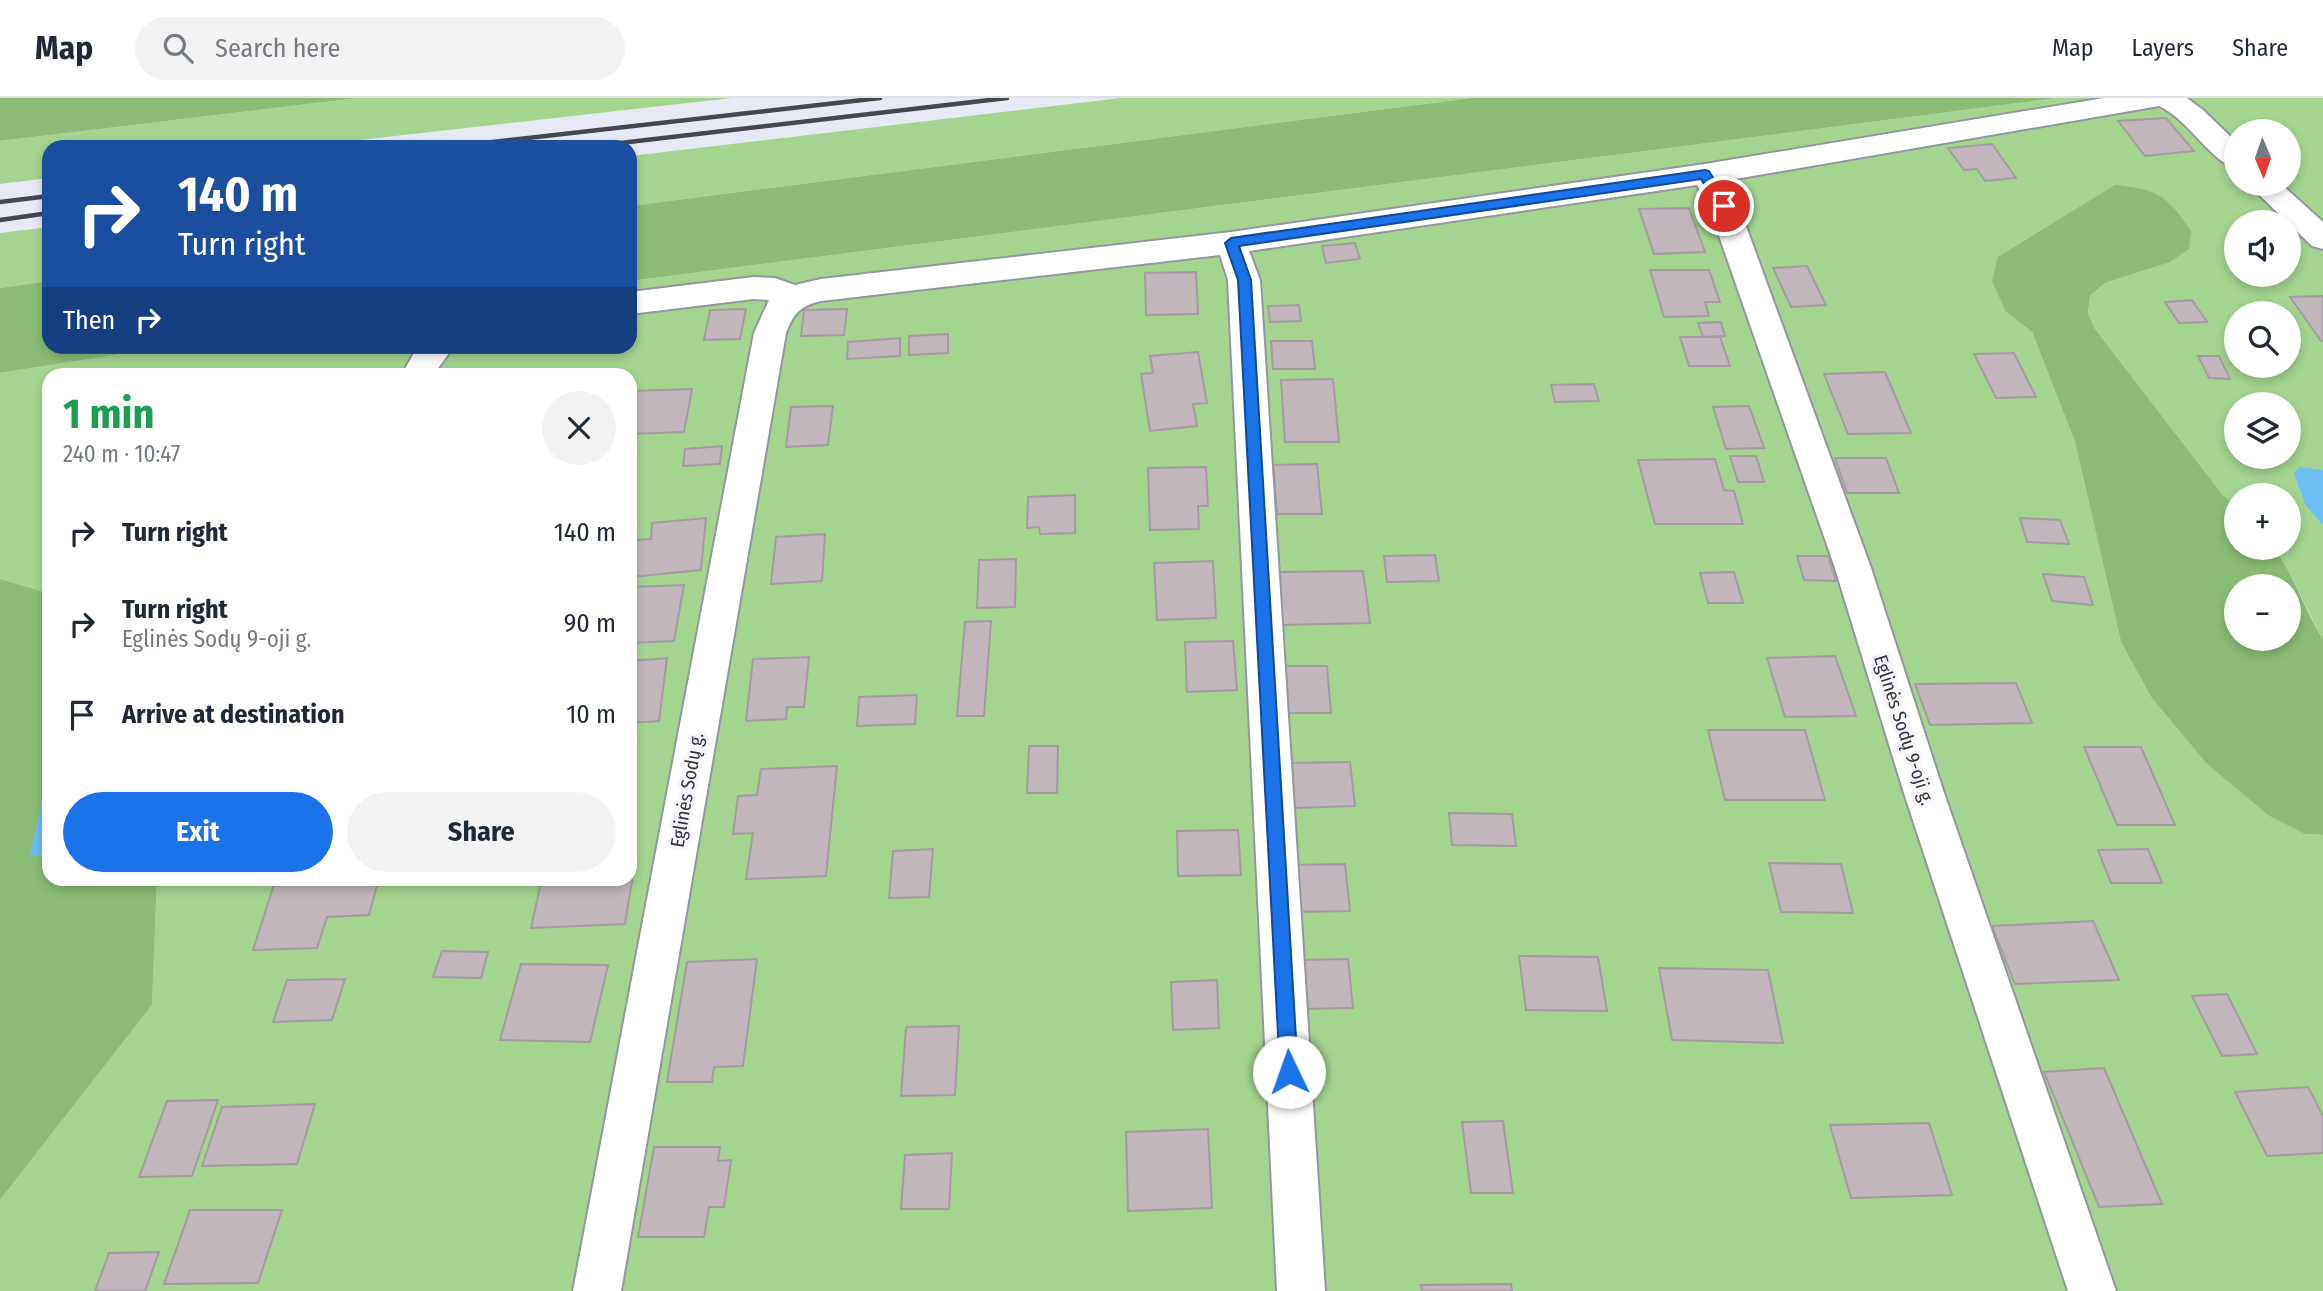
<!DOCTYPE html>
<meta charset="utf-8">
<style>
body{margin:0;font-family:"Fira Sans Condensed",sans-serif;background:#f2f2f3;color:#1f2937;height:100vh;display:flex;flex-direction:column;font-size:26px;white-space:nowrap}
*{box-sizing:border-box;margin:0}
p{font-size:23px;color:#747a83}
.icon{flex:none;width:38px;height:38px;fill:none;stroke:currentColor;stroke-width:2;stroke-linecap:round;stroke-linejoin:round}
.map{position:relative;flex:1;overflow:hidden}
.details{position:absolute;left:42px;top:270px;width:595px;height:518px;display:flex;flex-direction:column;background:#fff;border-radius:21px;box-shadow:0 4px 10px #0003}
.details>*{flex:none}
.banner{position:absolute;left:42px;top:42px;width:595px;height:214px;border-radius:21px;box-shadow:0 4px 10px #0003;background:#1a4fa0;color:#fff;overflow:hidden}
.needle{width:46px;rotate:178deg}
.fabs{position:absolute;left:2224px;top:21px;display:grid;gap:14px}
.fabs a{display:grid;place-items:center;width:77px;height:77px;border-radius:50%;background:#fff;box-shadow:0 4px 10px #0003;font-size:35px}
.pin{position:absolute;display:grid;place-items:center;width:60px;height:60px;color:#fff;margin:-30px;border:4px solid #fff;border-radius:50%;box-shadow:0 2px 7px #0007}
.me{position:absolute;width:77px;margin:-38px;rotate:357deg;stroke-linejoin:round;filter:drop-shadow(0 0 5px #0008)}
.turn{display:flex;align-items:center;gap:24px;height:147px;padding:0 21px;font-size:32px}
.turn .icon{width:91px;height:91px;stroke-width:2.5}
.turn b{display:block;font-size:49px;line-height:60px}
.then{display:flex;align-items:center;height:66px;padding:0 21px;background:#0003;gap:14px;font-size:26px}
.round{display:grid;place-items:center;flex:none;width:74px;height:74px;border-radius:37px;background:#f2f2f3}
.head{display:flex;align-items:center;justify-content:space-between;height:119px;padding:0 21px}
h1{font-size:42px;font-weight:700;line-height:52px;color:#1e9e55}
.action{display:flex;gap:14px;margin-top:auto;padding:14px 21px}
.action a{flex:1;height:80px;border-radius:42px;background:#1a73e8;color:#fff;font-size:28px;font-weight:700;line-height:80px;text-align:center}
.action a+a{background:#f2f2f3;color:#1f2937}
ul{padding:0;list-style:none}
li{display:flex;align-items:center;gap:21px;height:91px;padding:0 21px}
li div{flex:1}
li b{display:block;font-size:26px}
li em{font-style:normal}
header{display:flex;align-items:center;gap:42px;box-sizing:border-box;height:98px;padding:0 35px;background:#fff;border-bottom:2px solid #e0e1e3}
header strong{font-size:33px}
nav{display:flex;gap:38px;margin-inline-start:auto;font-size:24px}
.search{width:490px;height:63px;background:#f2f2f3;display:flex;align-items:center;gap:18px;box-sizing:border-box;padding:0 24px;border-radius:38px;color:#747a83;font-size:26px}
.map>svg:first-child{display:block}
.green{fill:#a4d490;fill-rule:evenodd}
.forest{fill:#8bbd76;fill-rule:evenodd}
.water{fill:#6dbef4}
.building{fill:#c1b6bc;stroke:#a69ba2;stroke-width:2}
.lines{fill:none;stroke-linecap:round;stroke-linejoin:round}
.minor-casing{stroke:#9496a0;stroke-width:4}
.minor{fill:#fff;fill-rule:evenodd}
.rail{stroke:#46474d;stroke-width:4.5}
.route{fill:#1a73e8;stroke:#114b97;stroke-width:2}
.labels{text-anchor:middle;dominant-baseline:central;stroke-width:7;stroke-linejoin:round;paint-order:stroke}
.street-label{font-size:19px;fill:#333439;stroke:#f6f7fe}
</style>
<header>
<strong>Map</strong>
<div class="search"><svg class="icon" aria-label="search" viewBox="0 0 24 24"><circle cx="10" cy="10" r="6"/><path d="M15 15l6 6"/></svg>Search here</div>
<nav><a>Map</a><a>Layers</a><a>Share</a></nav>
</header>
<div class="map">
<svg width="2323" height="1193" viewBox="0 0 2323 1193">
<rect width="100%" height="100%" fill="#e7eaf5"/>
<path class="green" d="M358,0H732L298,49H49V80L0,86V43Z
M1121,0H1471L630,108V58Z
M2058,0H2323V541C2305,511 2295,478 2274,450H2289V397H2236V409L2222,396L2095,231L2088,215L2090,198L2105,185L2170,164L2006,214L2032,234L2075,344L2121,544L2151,599L2206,665L2305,736L2323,737V1193H0V1102L152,907L157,781L630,780V276H49V495L0,481V275L166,249L630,248V183ZM2236,33H2289V86H2236ZM2236,124H2289V177H2236ZM2236,215H2289V268H2236ZM2236,306H2289V359H2236Z
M49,129V183L0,190V135Z"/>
<path class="forest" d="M0,0H358L0,43Z
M1471,0H2058L630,183V108Z
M2115,87C2158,91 2167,98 2191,133L2189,151L2170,164L2105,185L2090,198L2088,215L2095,231L2222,396L2236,409V450H2274C2295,478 2304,512 2323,541V737L2305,736L2268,717L2206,665L2151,599L2121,544L2075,344L2032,234L2006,214L1992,183L1998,159ZM2236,488H2289V541H2236Z
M49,183V248L166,249L0,275V190Z
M0,481L49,495V671L31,756L49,758V780L157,781L152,907L0,1102Z"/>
<path class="water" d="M2300,369L2323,372V427L2305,406L2294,375Z
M49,671V758L30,757Z"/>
<path class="building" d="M2166,20L2194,53L2145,58L2118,23Z
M1992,46L2016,80L1985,83L1977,71L1964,72L1948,50Z
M1689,110L1705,154L1654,156L1639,111Z
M1355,145L1360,161L1326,165L1322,148Z
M1807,168L1826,207L1791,209L1773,170Z
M1650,172H1709L1720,204H1705L1709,218L1664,219Z
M1196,174L1198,216L1146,217L1145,175Z
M2323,198V243H2321L2290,199Z
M2192,202L2207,224L2179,225L2165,204Z
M1299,207L1301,223L1270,224L1268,208Z
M746,211L740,241L704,242L710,212Z
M847,211L844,237L801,238L804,212Z
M1721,224L1725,238L1703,239L1698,225Z
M948,236V255L909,257V238Z
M1680,239H1720L1730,268H1689Z
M900,240V258L847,261L848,244Z
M1271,243H1312L1315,271H1273Z
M1198,254L1207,305L1193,306L1197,328L1150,333L1141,276L1153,275L1150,258Z
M2014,255L2036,299L1996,300L1974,256Z
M2198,258H2219L2230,281L2209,280Z
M1885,274L1911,335L1848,336L1824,276Z
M1333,281L1339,344H1285L1281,282Z
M1594,286L1599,303L1555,304L1551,287Z
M692,291L684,334L630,336V293Z
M833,308L828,347L786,349L791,309Z
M1749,308L1764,350L1726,351L1713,309Z
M722,348L720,366L683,368L685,351Z
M1730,358H1756L1764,384H1738Z
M1835,360H1886L1899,395H1847Z
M1715,361L1724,392L1734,393L1743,426H1655L1638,362Z
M1317,366L1322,416H1277L1273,367Z
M1206,369L1208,408H1198L1199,431L1150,432L1148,370Z
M1075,397V435L1040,436L1039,429L1027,430L1028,399Z
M706,420L701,472L631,479L636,442L651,441L652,425Z
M2020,420L2060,422L2069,446L2027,444Z
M825,436L822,483L771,486L776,439Z
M1435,457L1439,483L1387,484L1384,458Z
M1797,458H1828L1836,483L1804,482Z
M1016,461L1015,509L977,510L979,462Z
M1213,463L1216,520L1157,522L1154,465Z
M1363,473L1370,525L1282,527L1278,474Z
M1734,474L1743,505H1708L1700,475Z
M2043,476L2084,479L2093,507L2052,503Z
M684,487L674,543L630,545V489Z
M991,523L984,618H957L965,524Z
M1233,543L1237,592L1187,594L1185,544Z
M1835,558L1856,618L1785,619L1767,560Z
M809,559L804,609H787L786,621L746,623L753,561Z
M667,560L659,623L630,625V563Z
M1284,568H1327L1331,615H1287Z
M2016,585L2032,625L1930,627L1915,586Z
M917,597L915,626L857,628L859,599Z
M1708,632H1805L1825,702H1725Z
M1029,648H1058L1057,695H1027Z
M2084,649H2141L2175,727H2117Z
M1350,664L1355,708L1295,710L1290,665Z
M837,668L826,778L746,781L753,735L733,736L738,698L757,697L761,671Z
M1449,715L1512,716L1516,748L1452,747Z
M1238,732L1241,777L1178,778L1177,733Z
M933,751L929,799L889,800L893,753Z
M2148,751L2162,785H2111L2098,752Z
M636,759L625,826L531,830L542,780H630V760Z
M1769,765L1841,766L1853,815L1781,814Z
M1345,766L1350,813L1296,814L1292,767Z
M276,780H379L369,817L327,819L317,850L253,852Z
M2093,823L2119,882L2015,886L1992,828Z
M442,853L488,854L481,880L433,879Z
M1519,858L1598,859L1607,913L1526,912Z
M757,861L743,968L714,969L712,984H667L687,864Z
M1348,861L1353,910L1301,911L1297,862Z
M521,866L608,867L590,944L500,942Z
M1659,870L1768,872L1783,945L1672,942Z
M345,881L332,922L273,924L287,882Z
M1217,882L1219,930L1173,932L1171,884Z
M2227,896L2257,956L2222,958L2192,898Z
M959,928L955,997L901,998L906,929Z
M2104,970L2162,1106L2099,1109L2044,974Z
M2308,989L2323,1018V1055L2267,1058L2235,994Z
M218,1002L192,1078L139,1079L167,1003Z
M315,1006L297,1066L202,1068L222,1009Z
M1503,1023L1513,1095H1471L1462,1024Z
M1929,1025L1952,1097L1851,1100L1830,1027Z
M1208,1031L1212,1110L1128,1113L1126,1034Z
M654,1049H720L718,1063L731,1062L724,1109H709L704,1139H638Z
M952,1055L949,1111H901L905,1057Z
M190,1112H282L258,1185L164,1186Z
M159,1154L145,1193H95L109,1155Z
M1511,1186L1512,1193H1422L1421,1187Z"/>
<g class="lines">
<g class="minor-casing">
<path id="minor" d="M2104,0H2187L2203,12L2236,44V70C2212,65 2188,21 2159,8L1724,83L1739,109L1871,470L1943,692L2116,1193H2068L1903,692L1835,470L1709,109L1697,87L1249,153L1260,182L1325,1193H1277L1228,182L1220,157L821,203C800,208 794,215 786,235L621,1193H573L754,235L769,202L754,201L630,216V194L754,179L775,180L795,187L821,181L1231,134L1705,66Z
M2248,86H2281L2323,124V151L2312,148Z
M418,248H454L434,276H402Z"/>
</g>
<use href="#minor" class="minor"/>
<path class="rail" d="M449,49L880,0
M586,49L1007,0
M0,104L49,98
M0,122L49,115"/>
</g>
<path class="route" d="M1705,72L1709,73L1730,108L1728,111H1719L1701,81L1239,148L1251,182L1298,974L1295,981L1289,984L1282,981L1280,974L1238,182L1225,145L1231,140Z"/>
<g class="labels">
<g class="street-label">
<text transform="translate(1904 632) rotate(72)">Eglinės Sodų 9-oji g.</text>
<text transform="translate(687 692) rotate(-80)">Eglinės Sodų g.</text>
</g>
</g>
</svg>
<div class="fabs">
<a><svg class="needle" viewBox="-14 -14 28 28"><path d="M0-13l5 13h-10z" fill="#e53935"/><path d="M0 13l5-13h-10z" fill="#747a83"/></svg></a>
<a><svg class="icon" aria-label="sound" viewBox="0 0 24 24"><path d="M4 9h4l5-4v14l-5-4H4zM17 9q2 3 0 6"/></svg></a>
<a><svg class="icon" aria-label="search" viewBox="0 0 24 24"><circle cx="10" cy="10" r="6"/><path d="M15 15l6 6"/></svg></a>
<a><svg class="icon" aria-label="layers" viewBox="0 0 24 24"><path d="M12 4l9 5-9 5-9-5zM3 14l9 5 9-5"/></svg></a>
<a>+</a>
<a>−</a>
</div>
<div class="pin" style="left:1724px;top:108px;background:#d93025"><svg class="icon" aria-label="arrive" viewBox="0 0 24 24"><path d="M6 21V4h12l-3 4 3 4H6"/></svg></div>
<svg class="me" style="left:1289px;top:974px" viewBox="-20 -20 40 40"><circle r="19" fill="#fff"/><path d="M0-13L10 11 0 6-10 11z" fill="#1a73e8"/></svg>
<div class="banner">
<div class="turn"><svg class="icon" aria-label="right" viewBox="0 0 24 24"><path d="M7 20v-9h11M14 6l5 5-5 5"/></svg><div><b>140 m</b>Turn right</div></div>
<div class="then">Then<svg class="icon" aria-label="right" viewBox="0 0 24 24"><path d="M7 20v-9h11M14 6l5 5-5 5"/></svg></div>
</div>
<section class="details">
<div class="head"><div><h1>1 min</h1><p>240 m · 10:47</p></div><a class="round"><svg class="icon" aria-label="close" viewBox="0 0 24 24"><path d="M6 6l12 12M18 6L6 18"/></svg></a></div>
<ul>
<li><svg class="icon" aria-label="right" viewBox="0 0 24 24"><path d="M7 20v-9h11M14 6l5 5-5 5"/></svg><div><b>Turn right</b></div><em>140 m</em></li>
<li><svg class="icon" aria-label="right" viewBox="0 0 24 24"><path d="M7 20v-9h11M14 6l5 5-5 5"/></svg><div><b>Turn right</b><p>Eglinės Sodų 9-oji g.</p></div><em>90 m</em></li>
<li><svg class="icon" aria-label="arrive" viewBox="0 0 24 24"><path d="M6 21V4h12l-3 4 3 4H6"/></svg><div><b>Arrive at destination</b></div><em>10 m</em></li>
</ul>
<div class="action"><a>Exit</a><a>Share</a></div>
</section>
</div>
